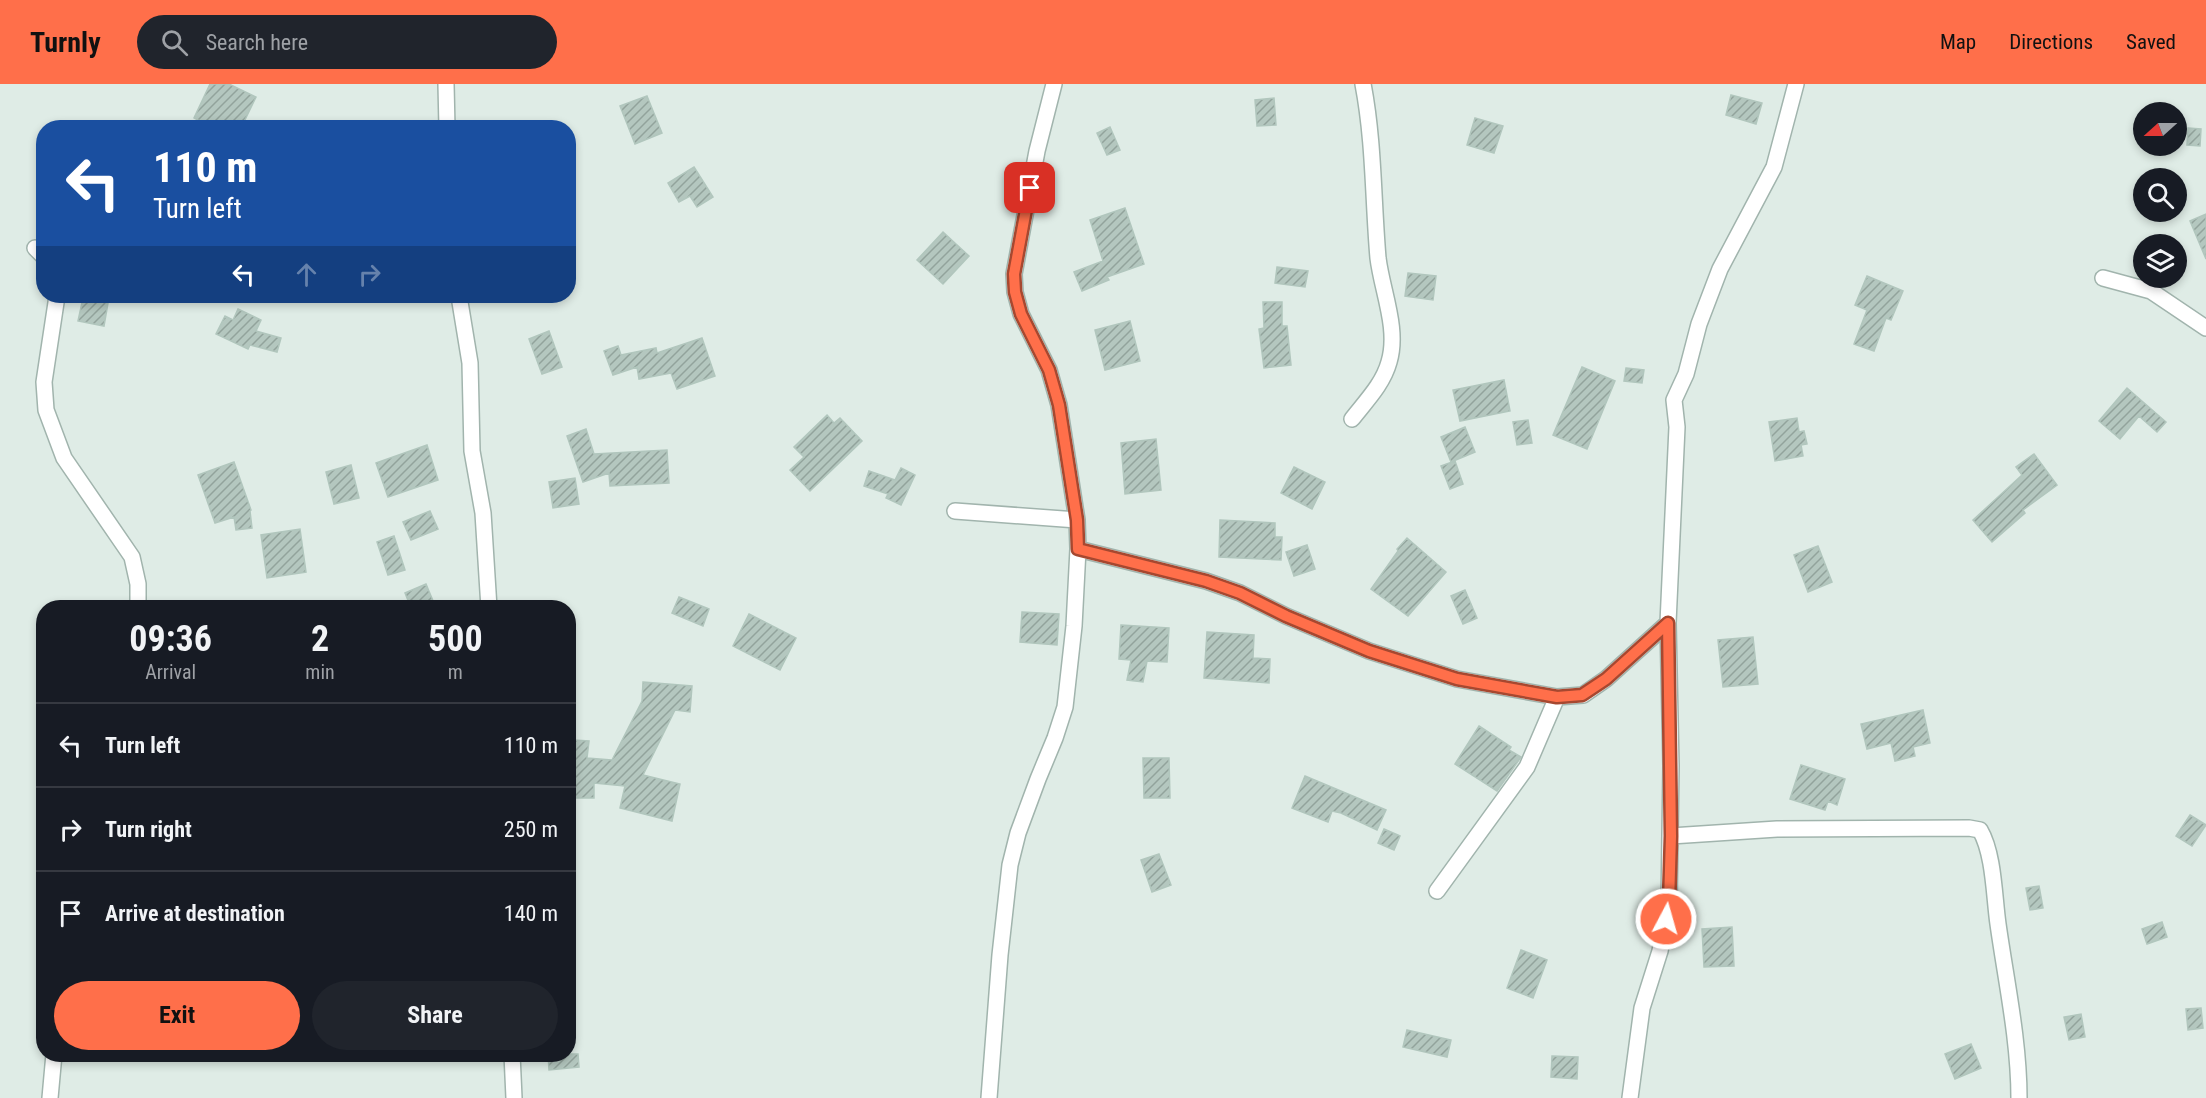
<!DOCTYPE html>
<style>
body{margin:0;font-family:"Roboto Condensed",sans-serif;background:#20242c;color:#f1f3f6;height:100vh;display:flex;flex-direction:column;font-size:22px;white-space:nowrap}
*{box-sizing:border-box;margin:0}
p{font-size:20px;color:#9ea1a6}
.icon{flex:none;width:33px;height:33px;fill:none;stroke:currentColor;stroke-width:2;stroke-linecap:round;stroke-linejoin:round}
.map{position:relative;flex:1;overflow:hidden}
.drawer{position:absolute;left:36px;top:516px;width:540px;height:462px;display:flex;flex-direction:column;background:#171b24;border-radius:24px;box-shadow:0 3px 9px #0003}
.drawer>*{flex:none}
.banner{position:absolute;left:36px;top:36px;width:540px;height:183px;border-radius:24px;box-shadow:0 3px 9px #0003;background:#1a4fa0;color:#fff;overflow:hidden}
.needle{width:39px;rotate:249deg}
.controls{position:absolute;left:2133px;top:18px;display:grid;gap:12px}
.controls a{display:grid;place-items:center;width:54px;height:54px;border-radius:50%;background:#171b24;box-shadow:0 3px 9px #0003;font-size:30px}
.pin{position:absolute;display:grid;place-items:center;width:51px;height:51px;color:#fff;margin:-26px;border-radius:12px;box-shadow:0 3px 9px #0006}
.me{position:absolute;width:66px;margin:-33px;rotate:6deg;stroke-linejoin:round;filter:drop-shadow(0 0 4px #0008)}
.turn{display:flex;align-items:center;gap:21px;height:126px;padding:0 18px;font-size:27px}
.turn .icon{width:78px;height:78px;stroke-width:2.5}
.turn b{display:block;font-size:42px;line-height:51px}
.lanes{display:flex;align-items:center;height:57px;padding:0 18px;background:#0003;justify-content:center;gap:30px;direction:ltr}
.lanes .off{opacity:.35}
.eta{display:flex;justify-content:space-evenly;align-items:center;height:102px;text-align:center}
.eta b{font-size:36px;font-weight:700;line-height:42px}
.primary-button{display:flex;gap:12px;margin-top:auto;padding:12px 18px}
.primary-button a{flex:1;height:69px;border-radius:36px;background:#ff6f4a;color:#111;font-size:24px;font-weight:700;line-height:69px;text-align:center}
.primary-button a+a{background:#20242c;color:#f1f3f6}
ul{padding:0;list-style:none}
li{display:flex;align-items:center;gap:18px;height:84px;padding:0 18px;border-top:2px solid #363941}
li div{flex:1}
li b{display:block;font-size:22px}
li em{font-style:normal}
header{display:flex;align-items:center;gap:36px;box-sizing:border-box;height:84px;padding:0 30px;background:#ff6f4a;color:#111}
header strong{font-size:28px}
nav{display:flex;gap:33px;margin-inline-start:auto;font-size:21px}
.search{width:420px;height:54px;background:#20242c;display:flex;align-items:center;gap:15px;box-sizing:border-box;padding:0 21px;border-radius:33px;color:#9ea1a6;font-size:22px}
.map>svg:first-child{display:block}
.building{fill:url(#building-hatch);stroke:#b1c6bd;stroke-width:1.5}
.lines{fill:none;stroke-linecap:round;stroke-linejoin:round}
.minor-casing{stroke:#a1b4ad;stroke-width:18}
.minor{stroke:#fff;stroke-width:15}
.route-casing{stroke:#a64830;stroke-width:15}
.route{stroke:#ff6f4a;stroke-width:10}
</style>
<header>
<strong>Turnly</strong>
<div class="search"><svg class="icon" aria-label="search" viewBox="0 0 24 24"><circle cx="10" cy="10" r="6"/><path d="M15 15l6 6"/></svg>Search here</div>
<nav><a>Map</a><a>Directions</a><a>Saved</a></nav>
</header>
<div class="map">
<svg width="2206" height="1014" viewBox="0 0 2206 1014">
<defs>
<pattern id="building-hatch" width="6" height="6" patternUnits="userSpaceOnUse" patternTransform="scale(1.5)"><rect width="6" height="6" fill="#b4c7bf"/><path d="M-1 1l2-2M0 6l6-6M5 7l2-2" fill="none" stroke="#92a39c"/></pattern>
</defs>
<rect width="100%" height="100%" fill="#dfece6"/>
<path class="building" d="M210,0H229L256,13L241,44H213L194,34Z
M1731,11L1762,19L1756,40L1726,31Z
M647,12L662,49L635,60L620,22Z
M1274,14L1276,41L1257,42L1255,16Z
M1475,34L1503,42L1494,69L1467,61Z
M1110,43L1120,66L1107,71L1097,49Z
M2188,44L2201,45L2200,62L2187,61Z
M694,83L713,113L697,123L690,112L679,118L668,99Z
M1125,124L1144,180L1107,193L1109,196L1082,207L1074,188L1103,177L1090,136Z
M2206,130V175L2190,137Z
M943,148L969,172L943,200L917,176Z
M1277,183L1308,187L1305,203L1275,199Z
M1408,189L1436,192L1433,216L1405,212Z
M1867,192L1903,207L1891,236L1886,234L1874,267L1854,260L1867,226L1855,221Z
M83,214L108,219L104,242L78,237Z
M1263,218H1282V242H1287L1291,281L1264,284L1259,245L1264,244Z
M238,225L261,236L256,247L281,254L277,268L250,261L248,265L216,250L225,232L233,236Z
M1130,237L1140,277L1105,286L1095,246Z
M549,247L562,283L542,290L529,255Z
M702,254L715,292L677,305L671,289L639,295L637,283L613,291L604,267L618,262L621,271L656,264L657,269Z
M1582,283L1615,297L1587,365L1553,351Z
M1626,284L1644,286L1642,299L1624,297Z
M1504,296L1510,327L1460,337L1453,306Z
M2127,304L2166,338L2157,348L2139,332L2120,355L2099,337Z
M827,331L834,339L840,334L862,357L810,407L790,386L804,373L794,363Z
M1797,334L1799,348L1804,347L1807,360L1801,361L1803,372L1775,377L1769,338Z
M1528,336L1532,359L1517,361L1513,338Z
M1465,343L1475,368L1451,378L1441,353Z
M586,345L594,370L667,366L669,399L610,402L609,389L583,398L567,352Z
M1156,355L1161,406L1125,410L1121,359Z
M427,361L438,396L388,413L376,379Z
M2034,370L2057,401L2023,426L2025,429L1992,458L1973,436L2022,391L2016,383Z
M1455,377L1463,400L1450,405L1441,382Z
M234,378L251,426L250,427L252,444L236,446L234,433L215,439L198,391Z
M351,381L359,414L334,420L326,388Z
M1294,383L1325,398L1312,425L1281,409Z
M901,384L915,391L901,421L886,414L888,410L864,402L869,387L895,396Z
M575,394L579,420L553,424L549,398Z
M430,427L438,445L411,456L403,438Z
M1220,436L1275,439V453H1282L1281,476L1219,473Z
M300,445L306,488L267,494L261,451Z
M394,452L405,486L388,491L377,458Z
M1407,454L1446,488L1408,532L1371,505L1398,467L1397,465Z
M1307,461L1315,485L1294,492L1286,468Z
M1818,462L1832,498L1808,508L1794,471Z
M426,500L436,524H411L405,509Z
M1465,506L1477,534L1463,540L1451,512Z
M679,513L709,525L703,542L672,529Z
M1022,528L1059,530L1057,561L1020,558Z
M749,530L796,554L780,586L733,562Z
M1121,541L1169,544L1167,578L1147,577L1143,598L1127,596L1131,576L1119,575Z
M1207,548L1254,551L1253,574L1270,575L1269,599L1204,594Z
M1753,553L1758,600L1723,603L1718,556Z
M643,598L692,602L690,628L675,626L643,691L680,700L672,737L620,724L625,702L594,699V714H569L574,656L589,657L587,674L612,676L642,617Z
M1923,626L1930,659L1913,663L1915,672L1895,677L1891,659L1867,665L1861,640Z
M1479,642L1511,663L1509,666L1521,673L1497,707L1455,680Z
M1143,674H1169L1170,714H1144Z
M1801,681L1845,695L1837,721L1828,717L1825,726L1790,715Z
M1305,692L1386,726L1377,746L1341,729L1332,727L1328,738L1292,724Z
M2190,731L2206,741L2192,762L2176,752Z
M1384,745L1400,752L1394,766L1378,759Z
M1159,770L1171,801L1152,808L1141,776Z
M2039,802L2043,824L2030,826L2026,804Z
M2162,838L2167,853L2147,860L2142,845Z
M1732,843L1734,882L1704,883L1702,845Z
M1521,866L1547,876L1533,914L1507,904Z
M2201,924L2203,944L2188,946L2186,925Z
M2081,930L2085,953L2069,956L2064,933Z
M1407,946L1451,956L1447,973L1403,963Z
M1971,960L1981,984L1955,995L1945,970Z
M548,970H578L579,983L549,986Z
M1552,972L1578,973L1577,995L1551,993Z"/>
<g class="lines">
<g class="minor-casing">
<path id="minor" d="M446,0L447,44
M35,164L44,173
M2103,194L2151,207L2206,244
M57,212L44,298L46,326L64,374L132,473L138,500V524
M459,212L470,279L472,367L483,429L489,524
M1352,335C1366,317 1383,300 1389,278C1399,245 1382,207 1378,174C1373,116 1374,57 1363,0
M955,427L1077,436
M1078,465L1206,497L1240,509L1286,532L1369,567L1457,595L1557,613L1583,611L1606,595L1668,539
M1671,752L1777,745L1969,744L1980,746C1994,770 1994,812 1998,840C2006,897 2019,956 2019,1014
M1437,807L1527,683L1557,613
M512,970L514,1014
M50,1014L54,970
M989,1014L1000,871L1010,781L1018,749L1038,695L1055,654L1065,623L1074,542L1078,465L1077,436L1059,321L1049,286L1021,230L1015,208L1014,190L1037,67L1054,0
M1630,1014L1642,924L1660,867L1669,819L1671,682L1668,539L1677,343L1674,316L1686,290L1699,240L1720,185L1774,83L1796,0"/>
</g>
<use href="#minor" class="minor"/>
</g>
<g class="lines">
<g class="route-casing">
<path id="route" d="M1030,104L1014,190L1015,208L1021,230L1049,286L1059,321L1077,436L1078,465L1206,497L1240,509L1286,532L1369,567L1457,595L1557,613L1582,611L1606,595L1668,539L1671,752L1669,819L1666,835"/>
</g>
<use href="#route" class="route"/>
</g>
</svg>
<div class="controls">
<a><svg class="needle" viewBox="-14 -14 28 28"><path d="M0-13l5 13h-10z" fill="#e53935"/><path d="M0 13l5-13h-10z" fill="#9ea1a6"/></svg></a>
<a><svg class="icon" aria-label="search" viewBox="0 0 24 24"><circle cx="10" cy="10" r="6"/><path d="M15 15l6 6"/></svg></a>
<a><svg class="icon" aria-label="layers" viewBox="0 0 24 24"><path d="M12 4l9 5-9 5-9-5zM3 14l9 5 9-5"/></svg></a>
</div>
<div class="pin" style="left:1030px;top:104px;background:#d93025"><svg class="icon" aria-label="arrive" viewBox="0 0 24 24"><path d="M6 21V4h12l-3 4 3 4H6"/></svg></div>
<svg class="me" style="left:1666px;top:835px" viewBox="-20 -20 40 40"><circle r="17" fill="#ff6f4a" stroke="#fff" stroke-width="3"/><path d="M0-11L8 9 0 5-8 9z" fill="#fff"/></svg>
<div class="banner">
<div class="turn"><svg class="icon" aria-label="left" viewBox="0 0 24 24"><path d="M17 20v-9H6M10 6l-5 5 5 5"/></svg><div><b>110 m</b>Turn left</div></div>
<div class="lanes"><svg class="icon" aria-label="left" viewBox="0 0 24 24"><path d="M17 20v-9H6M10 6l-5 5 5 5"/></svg><svg class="icon off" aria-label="ahead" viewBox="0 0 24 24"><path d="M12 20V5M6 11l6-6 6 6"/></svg><svg class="icon off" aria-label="right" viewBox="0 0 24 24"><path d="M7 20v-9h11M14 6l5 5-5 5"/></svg></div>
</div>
<section class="drawer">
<div class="eta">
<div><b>09:36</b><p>Arrival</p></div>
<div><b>2</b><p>min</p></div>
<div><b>500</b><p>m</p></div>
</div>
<ul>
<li><svg class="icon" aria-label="left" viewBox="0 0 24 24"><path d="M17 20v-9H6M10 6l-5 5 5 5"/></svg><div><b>Turn left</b></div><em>110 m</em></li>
<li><svg class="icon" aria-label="right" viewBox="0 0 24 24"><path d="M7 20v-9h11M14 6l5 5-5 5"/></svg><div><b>Turn right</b></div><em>250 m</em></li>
<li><svg class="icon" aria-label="arrive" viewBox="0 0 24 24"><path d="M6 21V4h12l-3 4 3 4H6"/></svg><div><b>Arrive at destination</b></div><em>140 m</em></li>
</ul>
<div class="primary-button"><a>Exit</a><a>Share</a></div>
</section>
</div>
